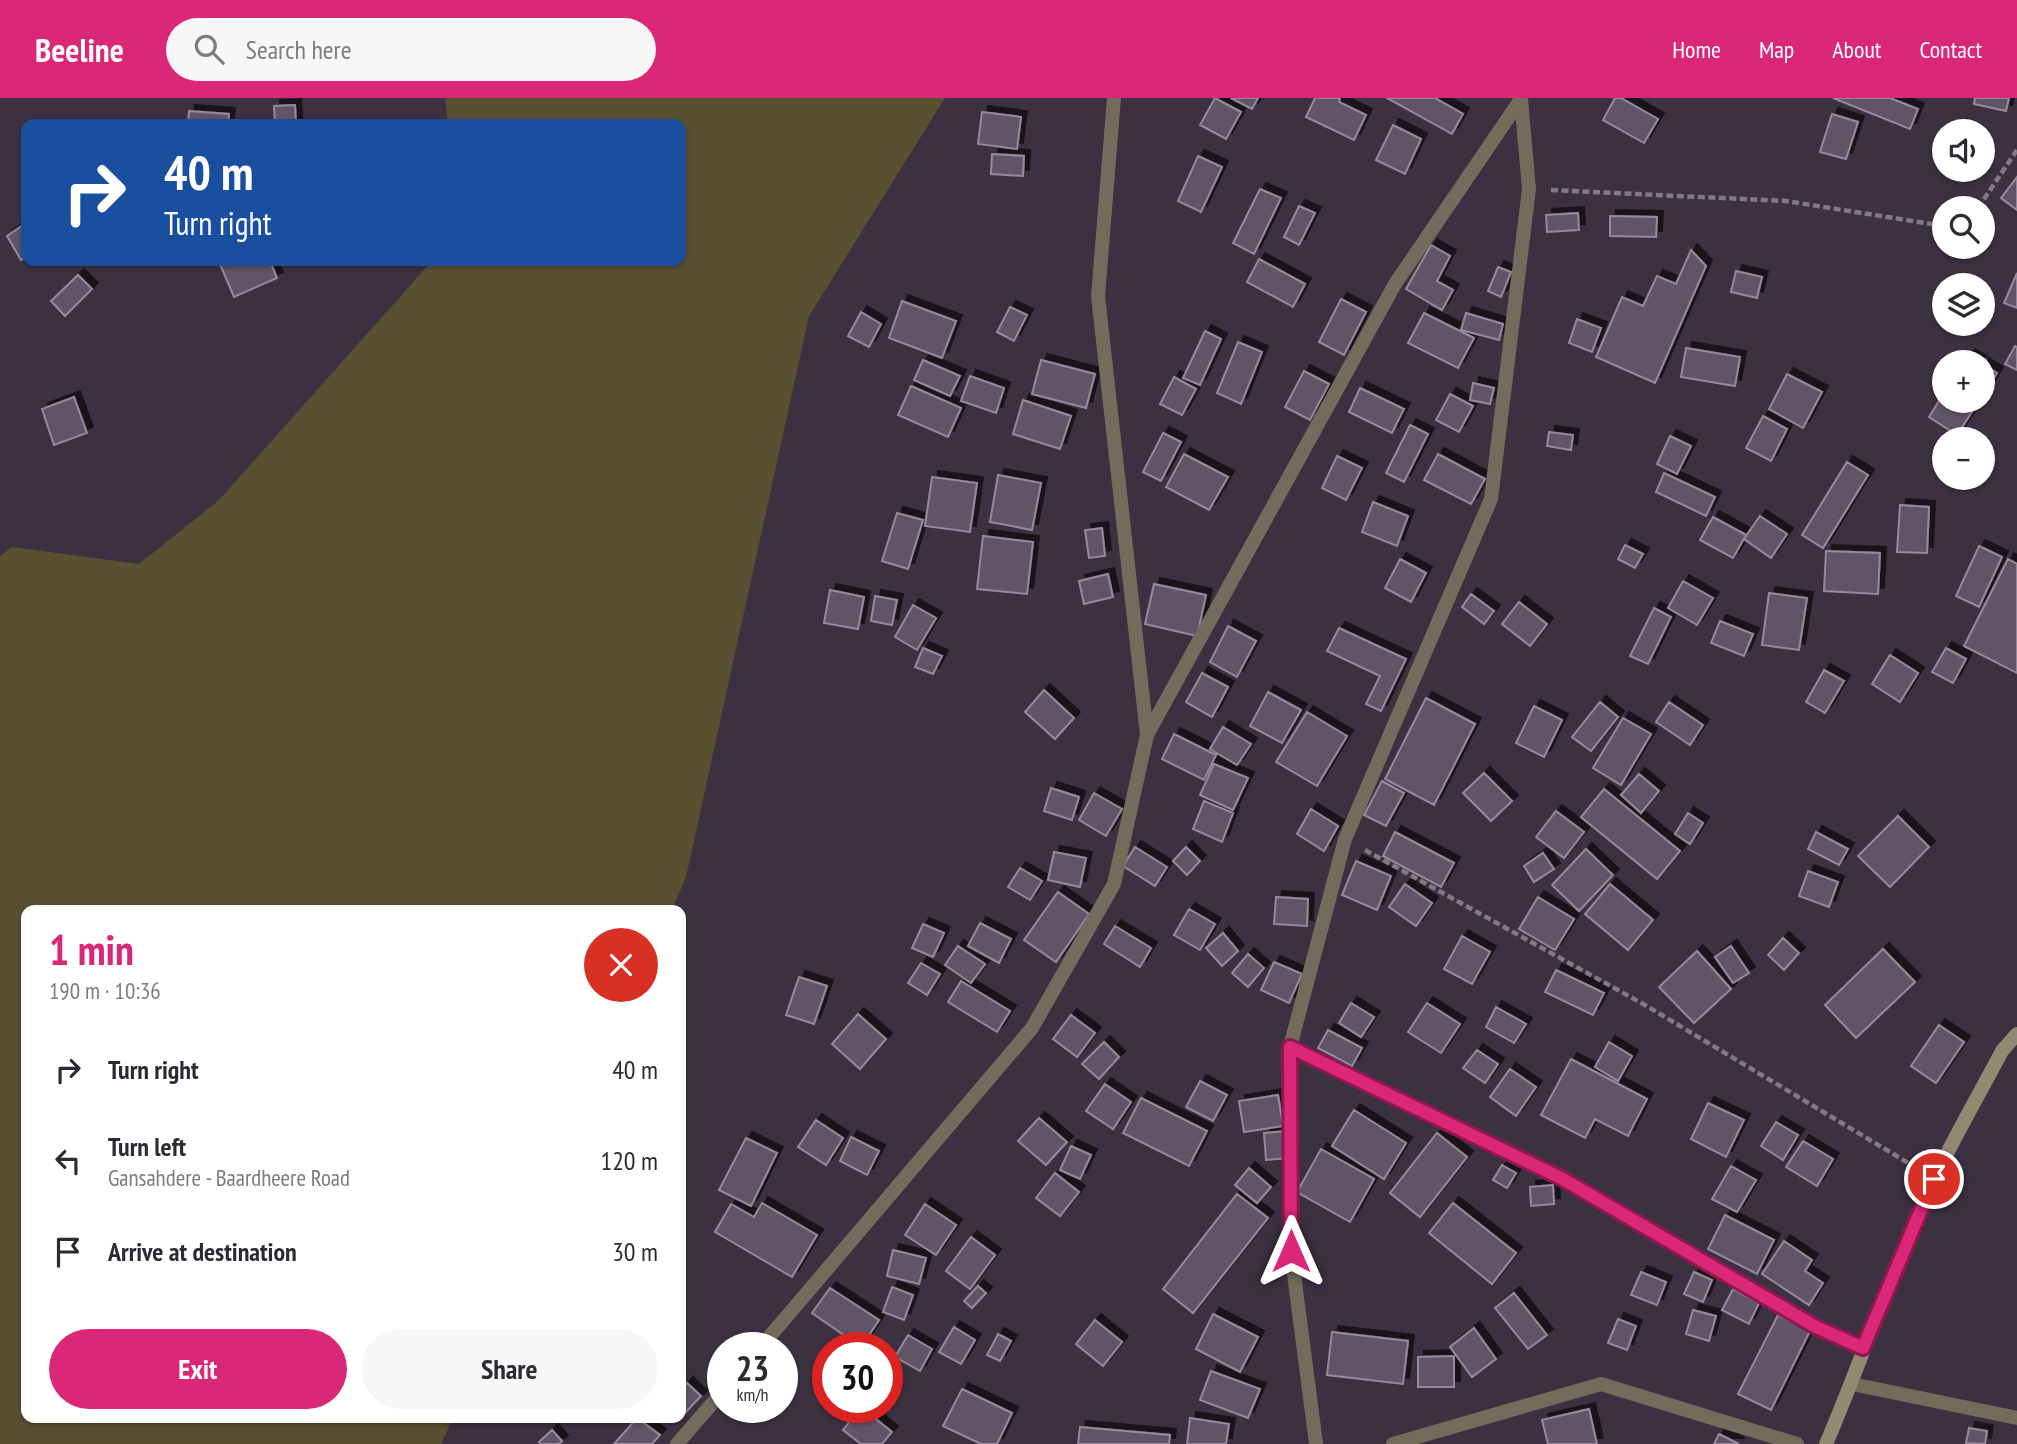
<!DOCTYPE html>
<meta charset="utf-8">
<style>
body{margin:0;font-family:"PT Sans Narrow",sans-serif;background:#f7f7f7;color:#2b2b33;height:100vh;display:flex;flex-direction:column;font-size:26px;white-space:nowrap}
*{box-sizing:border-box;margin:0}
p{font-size:23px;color:#7c7c81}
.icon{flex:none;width:38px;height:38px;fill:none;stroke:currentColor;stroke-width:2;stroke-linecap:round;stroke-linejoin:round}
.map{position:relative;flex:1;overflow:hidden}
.side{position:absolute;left:21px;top:807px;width:665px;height:518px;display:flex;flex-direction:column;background:#fff;border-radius:14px;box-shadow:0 2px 5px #0004}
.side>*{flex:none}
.hud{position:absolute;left:21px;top:21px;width:665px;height:147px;border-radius:14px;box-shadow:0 2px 5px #0004;background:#1a4fa0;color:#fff;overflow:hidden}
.tools{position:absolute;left:1932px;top:21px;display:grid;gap:14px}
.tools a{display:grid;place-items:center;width:63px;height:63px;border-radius:50%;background:#fff;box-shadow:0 2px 5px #0004;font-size:35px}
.speed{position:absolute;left:707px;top:1234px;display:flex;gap:14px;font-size:35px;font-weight:700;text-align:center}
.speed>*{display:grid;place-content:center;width:91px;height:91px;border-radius:50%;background:#fff;box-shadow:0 2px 5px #0004;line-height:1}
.speed small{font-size:18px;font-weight:400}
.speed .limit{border:10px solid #d22;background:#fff;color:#111}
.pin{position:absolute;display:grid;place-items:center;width:60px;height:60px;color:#fff;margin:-30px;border:4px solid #fff;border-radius:50%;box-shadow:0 2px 7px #0007}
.me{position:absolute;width:77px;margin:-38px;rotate:0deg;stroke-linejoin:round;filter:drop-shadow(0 0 5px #0008)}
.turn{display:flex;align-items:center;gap:24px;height:147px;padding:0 28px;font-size:32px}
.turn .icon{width:91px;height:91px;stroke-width:2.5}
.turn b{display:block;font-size:49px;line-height:60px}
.round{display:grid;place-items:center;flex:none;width:74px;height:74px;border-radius:37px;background:#f7f7f7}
.overview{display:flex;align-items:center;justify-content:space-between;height:119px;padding:0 28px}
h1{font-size:42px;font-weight:600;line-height:52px;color:#db2777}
.primary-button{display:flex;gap:14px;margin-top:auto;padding:14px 28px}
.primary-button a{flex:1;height:80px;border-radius:42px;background:#db2777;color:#fff;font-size:28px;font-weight:600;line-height:80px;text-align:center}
.primary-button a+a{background:#f7f7f7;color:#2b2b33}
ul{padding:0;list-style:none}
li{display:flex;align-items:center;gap:21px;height:91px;padding:0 28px}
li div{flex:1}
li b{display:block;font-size:26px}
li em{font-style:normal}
header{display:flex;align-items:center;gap:42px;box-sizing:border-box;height:98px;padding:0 35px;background:#db2777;color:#fff}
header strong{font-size:33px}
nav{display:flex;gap:38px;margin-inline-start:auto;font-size:24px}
.search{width:490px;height:63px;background:#f7f7f7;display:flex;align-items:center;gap:18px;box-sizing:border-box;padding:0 24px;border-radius:38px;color:#7c7c81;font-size:26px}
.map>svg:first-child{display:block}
.green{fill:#594f31}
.building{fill:#615466;stroke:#96899c;stroke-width:2;filter:url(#shadow)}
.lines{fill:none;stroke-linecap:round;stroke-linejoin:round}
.path{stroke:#827986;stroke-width:4.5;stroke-dasharray:7 3.5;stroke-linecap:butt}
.minor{stroke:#716c5c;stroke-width:14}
.secondary{stroke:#918971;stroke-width:14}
.route-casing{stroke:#8e194d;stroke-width:18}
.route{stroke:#db2777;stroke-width:12}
</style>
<header>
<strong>Beeline</strong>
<div class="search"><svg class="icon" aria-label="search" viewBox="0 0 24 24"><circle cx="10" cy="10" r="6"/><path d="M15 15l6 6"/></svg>Search here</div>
<nav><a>Home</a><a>Map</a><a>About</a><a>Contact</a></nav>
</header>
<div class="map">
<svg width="2017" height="1346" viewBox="0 0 2017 1346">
<defs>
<filter id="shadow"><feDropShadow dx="6" dy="-6" stdDeviation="0" flood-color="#0009"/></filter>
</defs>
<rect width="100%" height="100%" fill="#3c3141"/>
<path class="green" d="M445,0H945L809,218L686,779L672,812H26V1320H453L441,1346H0V458L12,449L139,466L218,403L432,163H681V26H448Z"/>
<path class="building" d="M1215,0L1241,14L1226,41L1200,27Z
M1231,0H1258L1252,11Z
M1315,0H1340L1339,4L1366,17L1354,42L1306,19Z
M1387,0H1435L1463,16L1452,36Z
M1615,0H1621L1658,21L1644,45L1603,22Z
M1833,0H1890L1918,11L1910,31Z
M1975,0H2009L2006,13L1974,6Z
M295,7L296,26H275L274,8Z
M189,13L229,16L228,26H188Z
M982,14L1021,19L1017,51L978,46Z
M1832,16L1858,24L1846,61L1820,54Z
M1393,27L1421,41L1405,76L1376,62Z
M992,56L1024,58L1023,78L991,76Z
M1198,58L1222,69L1201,114L1178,103Z
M2017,79V112L2001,100Z
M1260,91L1281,100L1254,156L1233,145Z
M1299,108L1315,115L1299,147L1284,139Z
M1578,115L1579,132L1547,134L1546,117Z
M1610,118L1657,119L1656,139L1610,138Z
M26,125V159L21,162L7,138Z
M1431,147L1450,158L1437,183L1453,192L1442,212L1406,191Z
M1691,152L1706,168L1655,285L1596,259L1622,199L1643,208L1657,178L1676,186Z
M1259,161L1305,186L1293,209L1247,184Z
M223,163H270L277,180L234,199L219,164Z
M1498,169L1511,174L1501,199L1488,193Z
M1736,173L1762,179L1757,200L1731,194Z
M2017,175V210L2004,205Z
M78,177L92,191L65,218L51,203Z
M1341,201L1366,214L1344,257L1319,244Z
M902,203L956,223L942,260L889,240Z
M1010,209L1027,217L1014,243L997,234Z
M861,214L881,226L869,249L848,238Z
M1424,215L1474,240L1458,270L1408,245Z
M1466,215L1503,226L1499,242L1461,232Z
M1577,221L1601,230L1592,254L1569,245Z
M1205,233L1221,241L1200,287L1183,280Z
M1238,244L1262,254L1241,306L1217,295Z
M2015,248L2017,249V272L2005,266Z
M1686,250L1740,259L1735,288L1681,279Z
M1969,257L1980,264H1964Z
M923,262L960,278L950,298L914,282Z
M1041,262L1095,276L1086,310L1032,296Z
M1983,266L1997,275L1983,298Z
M1304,273L1329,286L1310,322L1285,309Z
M1787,276L1822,294L1803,330L1769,311Z
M970,278L1004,290L996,315L961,303Z
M1174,279L1196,291L1182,317L1160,306Z
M1473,285L1494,290L1490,306L1470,302Z
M911,288L961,310L948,339L898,317Z
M1360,290L1404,311L1392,335L1349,314Z
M1944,295V303H1979L1957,337L1929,319Z
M1450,296L1473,308L1459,334L1436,322Z
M74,299L87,335L54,347L42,311Z
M1023,302L1071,318L1060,351L1013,336Z
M1763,318L1787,331L1771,363L1746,350Z
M1410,327L1428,336L1404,384L1386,375Z
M1549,334L1573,337L1571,352L1547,348Z
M1163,335L1181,344L1161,383L1143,374Z
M1670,338L1691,348L1677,376L1657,366Z
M1184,356L1228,379L1209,412L1166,389Z
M1438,356L1485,381L1471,406L1424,382Z
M1337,358L1362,370L1346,402L1322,390Z
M1847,364L1868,377L1823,450L1802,437Z
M1664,375L1715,399L1706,418L1656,394Z
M998,377L1041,385L1032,432L990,424Z
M932,379L977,385L970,434L925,428Z
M1373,404L1408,418L1397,448L1362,434Z
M1900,407L1929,409L1927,455L1897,454Z
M897,415L923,422L908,471L882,463Z
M1760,418L1787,436L1771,460L1744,441Z
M1713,419L1746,437L1733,460L1700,442Z
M1102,430L1105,458L1089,460L1085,432Z
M983,438L1033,444L1027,496L977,491Z
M1625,447L1643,456L1635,470L1618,461Z
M1979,448L2002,459L1979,509L1956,498Z
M1826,453L1880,455L1878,496L1824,493Z
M1400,461L1426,475L1411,504L1385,490Z
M2008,461L2017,466V575L1964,548Z
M1108,476L1113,499L1084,506L1079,483Z
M1683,483L1713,500L1697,527L1668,510Z
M1154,486L1206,497L1197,538L1145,526Z
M830,492L864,499L858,531L824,525Z
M1769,495L1807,500L1799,552L1762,547Z
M1471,496L1494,513L1484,526L1462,509Z
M875,498L897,502L892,527L871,523Z
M1519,504L1547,526L1530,548L1502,526Z
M913,507L936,520L917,552L895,539Z
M1654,510L1671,519L1648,566L1630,558Z
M1720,523L1753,536L1744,558L1711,545Z
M1228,528L1256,543L1237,579L1210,564Z
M1339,530L1406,561L1381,613L1366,606L1380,578L1327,553Z
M923,550L942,558L933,576L915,569Z
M1946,550L1966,561L1953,585L1932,574Z
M1890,557L1918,575L1900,604L1872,586Z
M1824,572L1844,583L1825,615L1806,604Z
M1202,575L1228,589L1212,619L1186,604Z
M1044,592L1074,620L1055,641L1025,614Z
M1268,594L1301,612L1282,645L1250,628Z
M1426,600L1475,626L1434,707L1385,681Z
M1600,604L1618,619L1591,653L1572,639Z
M1669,604L1703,627L1690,647L1656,624Z
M1534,608L1562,622L1544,659L1516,645Z
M1307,614L1347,638L1317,688L1276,664Z
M1623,620L1651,636L1621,687L1593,670Z
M1223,629L1251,646L1237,667L1210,651Z
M1174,636L1216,657L1204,682L1162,661Z
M1214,666L1248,680L1233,712L1200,697Z
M1484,675L1512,703L1491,723L1463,695Z
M1639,676L1659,693L1641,715L1621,697Z
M1382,683L1404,695L1386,728L1364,717Z
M1051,690L1079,699L1072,722L1044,713Z
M1604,691L1680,753L1657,781L1581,719Z
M1094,695L1122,711L1106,738L1079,722Z
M1204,703L1233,715L1222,744L1193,731Z
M1311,711L1338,728L1324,753L1297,736Z
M1556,713L1584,734L1564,760L1536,739Z
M1688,715L1703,725L1690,746L1675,736Z
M1898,718L1929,749L1890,789L1858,758Z
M1395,734L1454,765L1441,789L1383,758Z
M1816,734L1848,751L1839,767L1808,751Z
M1135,749L1167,769L1155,788L1123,768Z
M1186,749L1200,763L1187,777L1173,763Z
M1586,751L1613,777L1579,813L1552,787Z
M1054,754L1086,760L1080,789L1048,782Z
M1543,755L1554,771L1534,784L1524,768Z
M1356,763L1391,778L1377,812L1342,797Z
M1020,770L1042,783L1030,802L1008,789Z
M1808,773L1838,784L1829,809L1799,798Z
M1405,786L1432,805L1416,828L1389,809Z
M1610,786L1653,822L1628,852L1585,816Z
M1058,794L1089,816L1056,864L1024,842Z
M1276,799L1308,801L1307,828L1274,826Z
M1538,799L1574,821L1555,852L1519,831Z
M1189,811L1215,826L1200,852L1174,837Z
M980,825L1011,841L999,865L968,848Z
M923,826L944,835L933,859L912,850Z
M1115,828L1151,850L1140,869L1104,846Z
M1223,835L1238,853L1222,868L1206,850Z
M1462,838L1490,854L1472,886L1444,871Z
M1783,840L1799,855L1784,872L1768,857Z
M958,848L985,866L971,885L945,867Z
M1731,848L1749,875L1733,885L1715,859Z
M1883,851L1915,884L1856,940L1825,907Z
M1697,853L1731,891L1694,925L1659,889Z
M1248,856L1264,870L1248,889L1232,875Z
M1274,864L1302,876L1289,905L1261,892Z
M921,865L940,876L927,897L908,885Z
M1556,872L1604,895L1593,917L1545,894Z
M799,879L827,888L814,926L786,917Z
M961,883L1010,913L997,934L948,904Z
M1351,905L1374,919L1361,939L1339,925Z
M1427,905L1460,926L1441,955L1408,934Z
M1496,909L1526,926L1514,945L1486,929Z
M858,916L886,941L860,971L832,946Z
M1071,917L1095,935L1077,959L1053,941Z
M1939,927L1964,944L1936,985L1911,968Z
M1328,932L1362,950L1352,968L1318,950Z
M1104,944L1119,959L1099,981L1082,966Z
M1609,944L1632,958L1618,983L1595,969Z
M1477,952L1498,966L1485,985L1463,970Z
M1571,961L1647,1001L1628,1038L1595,1021L1585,1040L1541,1017Z
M1510,971L1536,989L1516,1018L1490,999Z
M1200,983L1227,997L1213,1023L1186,1009Z
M1105,986L1131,1004L1113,1031L1086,1013Z
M1278,997L1283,1028L1244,1034L1239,1003Z
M1141,1000L1207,1033L1189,1068L1123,1035Z
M1708,1005L1744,1022L1726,1059L1691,1041Z
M1354,1012L1406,1045L1384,1081L1332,1048Z
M1039,1020L1067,1044L1046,1067L1018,1043Z
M816,1022L843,1040L826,1067L798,1049Z
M1776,1024L1798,1037L1783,1062L1761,1048Z
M1287,1033L1289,1060L1266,1062L1264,1035Z
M1437,1035L1467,1059L1420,1119L1390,1095Z
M851,1039L879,1053L867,1077L840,1063Z
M746,1040L777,1055L751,1108L719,1092Z
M1803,1043L1833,1061L1817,1088L1786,1069Z
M1071,1048L1091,1057L1080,1081L1060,1072Z
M1321,1051L1374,1081L1350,1124L1297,1094Z
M1502,1067L1516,1075L1507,1090L1493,1082Z
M1731,1068L1756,1082L1737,1114L1712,1101Z
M1249,1070L1271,1089L1257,1105L1235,1087Z
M1055,1075L1079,1094L1060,1118L1036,1100Z
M1553,1087L1554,1106L1531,1108L1530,1089Z
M1237,1096L1268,1120L1193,1215L1163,1191Z
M762,1105L817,1137L792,1179L715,1134L731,1106L754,1119Z
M1453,1105L1516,1155L1492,1186L1429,1135Z
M925,1106L956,1127L936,1157L905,1137Z
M1725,1117L1774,1142L1757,1176L1708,1151Z
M971,1139L995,1157L970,1191L946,1173Z
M1784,1143L1812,1162L1805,1173L1823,1185L1809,1207L1762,1176Z
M893,1152L926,1160L919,1186L887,1178Z
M1641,1174L1666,1184L1657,1207L1631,1197Z
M1694,1174L1712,1182L1703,1204L1684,1196Z
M978,1188L986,1195L972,1210L964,1203Z
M892,1189L913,1197L904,1222L883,1214Z
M830,1190L879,1222L861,1249L812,1215Z
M1733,1191L1759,1205L1749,1226L1722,1212Z
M1514,1195L1547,1237L1528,1251L1495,1210Z
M1693,1212L1716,1218L1709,1243L1686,1236Z
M1213,1216L1258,1239L1240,1274L1196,1251Z
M1778,1217L1810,1233L1771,1312L1738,1296Z
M1618,1221L1636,1228L1627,1252L1608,1245Z
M1095,1222L1122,1244L1103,1268L1076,1246Z
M954,1229L975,1242L961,1266L939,1254Z
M1474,1230L1496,1261L1472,1279L1450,1249Z
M1332,1234L1408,1243L1403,1286L1327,1277Z
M998,1236L1011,1243L1000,1263L987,1257Z
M908,1237L932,1251L920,1273L895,1259Z
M1454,1258V1289H1418V1259Z
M1211,1273L1260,1291L1248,1320L1200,1302Z
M687,1285L701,1298L683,1317L681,1315V1292Z
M962,1291L1012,1315L997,1346H981L943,1328Z
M861,1309L892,1334L882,1346H861L843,1332Z
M1589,1311L1597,1346H1548L1542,1322Z
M637,1320L660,1337L652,1346H614Z
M1190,1320L1229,1326L1226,1346H1187Z
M1080,1329L1170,1337L1169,1346H1078Z
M1969,1330L1987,1333L1985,1346L1966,1345Z
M552,1332L562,1343L559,1346H541L539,1344Z
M1719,1336L1739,1346H1714Z"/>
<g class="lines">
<path class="path" d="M1551,92L1786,103L1944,128
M1978,110L2017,52
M1365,752L1645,907L1915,1069"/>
<path class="minor" d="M1114,0L1098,198L1147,637
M1290,949L1561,1080L1816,1229L1863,1249
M760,1250L1032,930L1114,786L1147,637L1395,186L1519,4
M1852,1286L2017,1320
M677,1346L723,1293
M1316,1346L1291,1153L1290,949L1345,741L1491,401L1529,91L1521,1
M1393,1346L1601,1286L1797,1346"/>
<path class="secondary" d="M1826,1346C1864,1258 1893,1166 1935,1080C1955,1037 1980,995 2002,953L2017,936"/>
</g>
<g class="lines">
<g class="route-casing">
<path id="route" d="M1291,1153L1290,949L1561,1080L1816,1229L1863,1250L1934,1081"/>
</g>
<use href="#route" class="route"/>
</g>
</svg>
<div class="tools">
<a><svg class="icon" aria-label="sound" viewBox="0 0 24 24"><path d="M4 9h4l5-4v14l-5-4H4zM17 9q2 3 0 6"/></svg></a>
<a><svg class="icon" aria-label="search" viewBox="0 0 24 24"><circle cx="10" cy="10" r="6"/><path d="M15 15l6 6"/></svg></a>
<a><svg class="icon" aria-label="layers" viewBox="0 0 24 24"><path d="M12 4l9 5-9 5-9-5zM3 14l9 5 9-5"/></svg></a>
<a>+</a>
<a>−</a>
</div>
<div class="speed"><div>23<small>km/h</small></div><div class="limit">30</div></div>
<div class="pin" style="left:1934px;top:1081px;background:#d93025"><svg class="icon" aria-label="arrive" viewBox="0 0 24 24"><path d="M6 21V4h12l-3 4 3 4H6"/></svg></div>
<svg class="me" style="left:1291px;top:1153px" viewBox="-20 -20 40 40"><path d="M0-17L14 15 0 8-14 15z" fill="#db2777" stroke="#fff" stroke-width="4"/></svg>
<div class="hud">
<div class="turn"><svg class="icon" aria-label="right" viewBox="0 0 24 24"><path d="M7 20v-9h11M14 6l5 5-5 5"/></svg><div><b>40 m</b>Turn right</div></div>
</div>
<section class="side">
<div class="overview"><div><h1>1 min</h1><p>190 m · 10:36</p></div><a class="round" style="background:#d93025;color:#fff"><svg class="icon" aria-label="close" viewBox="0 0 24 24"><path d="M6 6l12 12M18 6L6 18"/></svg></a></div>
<ul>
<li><svg class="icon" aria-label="right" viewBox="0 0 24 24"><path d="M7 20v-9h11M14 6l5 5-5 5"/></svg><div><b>Turn right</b></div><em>40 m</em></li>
<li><svg class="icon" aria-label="left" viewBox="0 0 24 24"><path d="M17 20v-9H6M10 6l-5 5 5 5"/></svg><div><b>Turn left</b><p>Gansahdere - Baardheere Road</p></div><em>120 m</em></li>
<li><svg class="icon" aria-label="arrive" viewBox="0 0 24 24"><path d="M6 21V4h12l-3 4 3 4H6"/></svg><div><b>Arrive at destination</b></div><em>30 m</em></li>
</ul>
<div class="primary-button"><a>Exit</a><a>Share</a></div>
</section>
</div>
